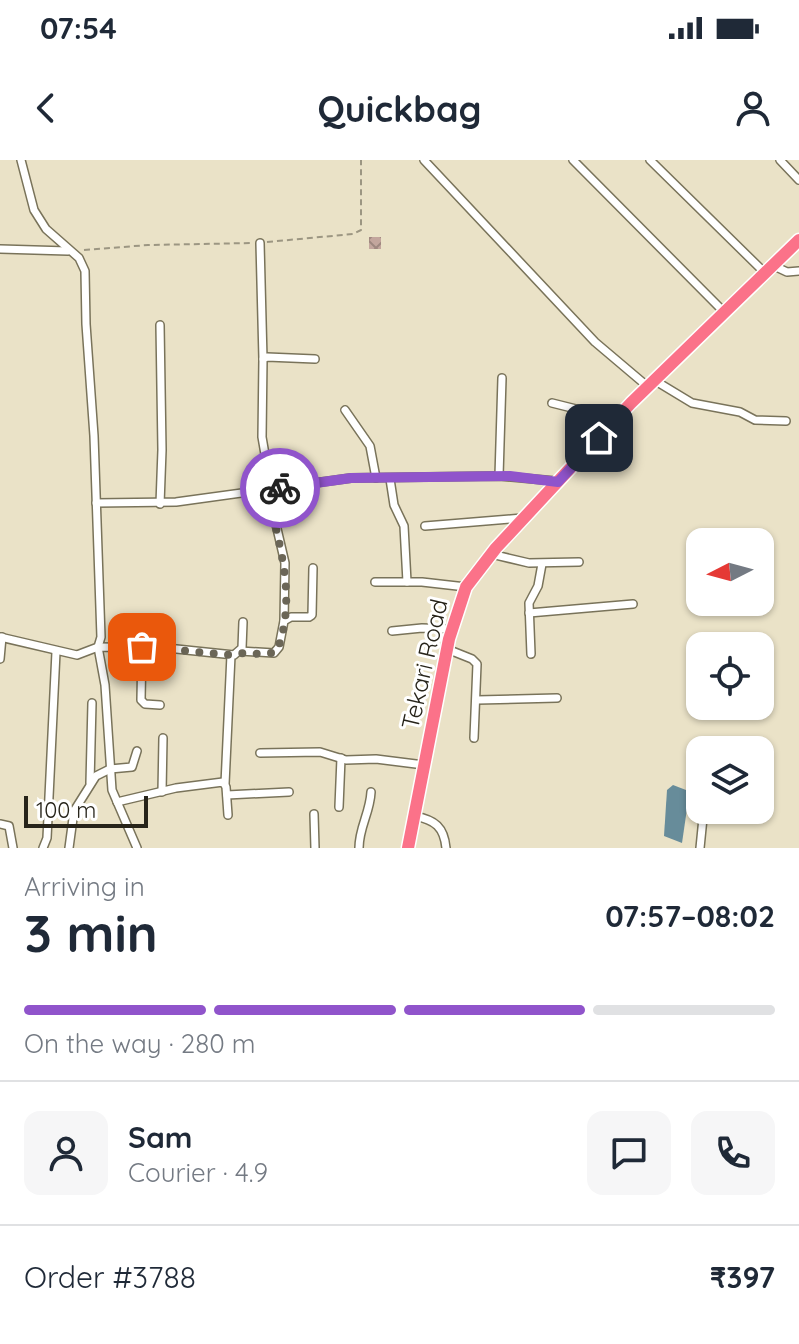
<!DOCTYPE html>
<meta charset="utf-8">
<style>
:root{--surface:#fff;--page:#f6f6f7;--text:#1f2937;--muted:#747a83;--line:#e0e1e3;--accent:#9054cb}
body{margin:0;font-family:Quicksand,sans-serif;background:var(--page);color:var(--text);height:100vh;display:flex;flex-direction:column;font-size:30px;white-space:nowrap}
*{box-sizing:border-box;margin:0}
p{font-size:26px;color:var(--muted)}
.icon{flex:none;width:44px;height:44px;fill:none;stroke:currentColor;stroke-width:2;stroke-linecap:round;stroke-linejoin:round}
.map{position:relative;height:688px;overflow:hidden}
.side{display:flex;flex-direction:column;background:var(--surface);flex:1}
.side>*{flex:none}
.needle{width:52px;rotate:264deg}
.buttons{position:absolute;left:686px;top:368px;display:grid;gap:16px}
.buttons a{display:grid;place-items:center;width:88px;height:88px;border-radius:16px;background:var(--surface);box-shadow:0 2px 6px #0004;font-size:40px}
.scale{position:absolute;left:24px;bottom:20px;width:124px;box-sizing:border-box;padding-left:8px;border:4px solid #27241a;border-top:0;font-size:22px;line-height:28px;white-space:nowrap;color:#27241a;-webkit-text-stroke:6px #fff;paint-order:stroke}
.pin{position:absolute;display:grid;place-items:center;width:68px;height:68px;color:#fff;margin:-34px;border-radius:16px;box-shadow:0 4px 12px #0006}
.courier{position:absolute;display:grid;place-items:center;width:80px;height:80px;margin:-40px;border:6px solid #9054cb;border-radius:50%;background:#fff;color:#222;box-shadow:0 2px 10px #0007}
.summary em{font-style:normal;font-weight:800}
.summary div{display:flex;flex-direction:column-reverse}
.summary{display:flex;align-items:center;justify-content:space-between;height:136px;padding:0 24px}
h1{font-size:52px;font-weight:800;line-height:60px}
.bar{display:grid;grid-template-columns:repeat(4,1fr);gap:12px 8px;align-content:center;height:96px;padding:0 24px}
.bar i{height:10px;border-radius:6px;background:var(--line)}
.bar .selected{background:var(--accent)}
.bar p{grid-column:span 4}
.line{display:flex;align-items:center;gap:20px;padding:0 24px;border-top:2px solid var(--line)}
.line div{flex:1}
.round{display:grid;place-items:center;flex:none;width:84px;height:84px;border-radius:16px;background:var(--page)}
.status{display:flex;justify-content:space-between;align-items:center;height:56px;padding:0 40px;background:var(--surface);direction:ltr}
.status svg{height:22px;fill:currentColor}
header{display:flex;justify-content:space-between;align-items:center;height:104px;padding:0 24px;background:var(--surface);font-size:36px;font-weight:800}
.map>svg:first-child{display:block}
.water{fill:#678c9a}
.building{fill:url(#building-cross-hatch)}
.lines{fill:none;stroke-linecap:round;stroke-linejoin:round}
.street-casing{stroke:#79735a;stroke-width:10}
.highway-casing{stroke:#fff;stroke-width:15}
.path{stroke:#9c9682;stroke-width:2;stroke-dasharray:6 4;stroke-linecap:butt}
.street{stroke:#fff;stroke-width:7}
.highway{stroke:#fb7289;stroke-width:12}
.done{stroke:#6b6657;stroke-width:8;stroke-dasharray:0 14.4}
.route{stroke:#9054cb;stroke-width:10}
.labels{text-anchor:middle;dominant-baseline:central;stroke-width:6;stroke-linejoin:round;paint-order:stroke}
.street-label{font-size:24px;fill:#27241a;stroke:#fff}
</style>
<div class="status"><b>07:54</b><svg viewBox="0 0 49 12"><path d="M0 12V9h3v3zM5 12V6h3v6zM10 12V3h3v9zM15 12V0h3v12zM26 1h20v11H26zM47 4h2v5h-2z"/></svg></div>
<header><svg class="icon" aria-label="back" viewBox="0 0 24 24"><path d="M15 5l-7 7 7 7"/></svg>Quickbag<svg class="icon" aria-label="person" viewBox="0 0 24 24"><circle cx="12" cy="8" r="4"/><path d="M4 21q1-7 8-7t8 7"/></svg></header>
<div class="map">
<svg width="799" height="688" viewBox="0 0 799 688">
<defs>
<pattern id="building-cross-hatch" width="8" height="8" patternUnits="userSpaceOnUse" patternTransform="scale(2)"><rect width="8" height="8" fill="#c3a69d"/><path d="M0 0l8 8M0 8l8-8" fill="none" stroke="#9e877f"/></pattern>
</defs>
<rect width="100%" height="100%" fill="#eae2c7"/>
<path class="water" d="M673,625L686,630L689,635L682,683L664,676L667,630Z"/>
<rect class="building" x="369" y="77" width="12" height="12"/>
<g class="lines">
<defs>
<g id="street">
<path d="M424,0L595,182L647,226"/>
<path d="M573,0L723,151"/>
<path d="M650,0L764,112"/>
<path d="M780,0L799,20"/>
<path d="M260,83L263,199"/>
<path d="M0,89L68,91"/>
<path d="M772,105L787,112L799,111"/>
<path d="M160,165L162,290L160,344"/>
<path d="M654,220L692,243L740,252L755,260L786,261"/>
<path d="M552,243L616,259"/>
<path d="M345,250L370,286L376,318"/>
<path d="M499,316L502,218"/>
<path d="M390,319L394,345L404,366L407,422"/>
<path d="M271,329L262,277L263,199L267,197L315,199"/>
<path d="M268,330L285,403L284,461"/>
<path d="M96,343L176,342L351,318L499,316L556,321"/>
<path d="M425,366L522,358"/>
<path d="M491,394L529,403L579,402"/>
<path d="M375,422H422L466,427"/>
<path d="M529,453L633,444"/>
<path d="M392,471L422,468L452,469"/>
<path d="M0,477L77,495L98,487L101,477L94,276L86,164L85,111L79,98L46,69L34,50L21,0"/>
<path d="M142,487L141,540L145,544L160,545"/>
<path d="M447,489L472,499L477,504L474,578"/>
<path d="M240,491L274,493L279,487L284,461L291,457H309L312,455L313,408"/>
<path d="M531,494L529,443L538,426L542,404"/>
<path d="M0,499L2,477"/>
<path d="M477,540L557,538"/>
<path d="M260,593L320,592L346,600L376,599L424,605"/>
<path d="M90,623L92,543"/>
<path d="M225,624L231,495"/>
<path d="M162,632L163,578"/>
<path d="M227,635L289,632"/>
<path d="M117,642L176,628L223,622L226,627L228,655"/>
<path d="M339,647L341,598"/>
<path d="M314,654L315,688"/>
<path d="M415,656C435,660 444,667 446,688"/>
<path d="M0,664L9,666L13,688"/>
<path d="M43,688L47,678L56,492"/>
<path d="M69,688L74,651L96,616L110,609L132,607L137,591"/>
<path d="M137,688L112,630L105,525L98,487L167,488L234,495L242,488L243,462"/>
<path d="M359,688C359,667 370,653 371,632"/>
<path d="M700,688L703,658"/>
</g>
<path id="highway" d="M408,688L449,479L466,427L496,388L631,243L799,80"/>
</defs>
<use href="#street" class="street-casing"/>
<use href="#highway" class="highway-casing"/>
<g class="path">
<path d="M267,82L353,74L361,70V0"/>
<path d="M84,90L148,85L253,83"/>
</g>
<use href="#street" class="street"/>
<use href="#highway" class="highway"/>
</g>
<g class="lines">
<path class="done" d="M142,487L231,495C248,490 262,498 277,491C298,435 278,385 268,330L280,328"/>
<path class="route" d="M280,328L351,318L510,316L558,322L599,278"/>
</g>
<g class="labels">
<g class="street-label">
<text transform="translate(424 504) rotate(-77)">Tekari Road</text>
</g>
</g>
</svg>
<div class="buttons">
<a><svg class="needle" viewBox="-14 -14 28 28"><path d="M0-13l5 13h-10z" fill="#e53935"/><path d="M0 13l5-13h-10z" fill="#747a83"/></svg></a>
<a><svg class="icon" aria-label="locate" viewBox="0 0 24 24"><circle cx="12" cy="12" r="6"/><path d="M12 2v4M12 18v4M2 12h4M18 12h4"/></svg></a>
<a><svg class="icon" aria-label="layers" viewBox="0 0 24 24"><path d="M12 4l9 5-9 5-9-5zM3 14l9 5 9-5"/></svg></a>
</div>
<div class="scale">100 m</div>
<div class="pin" style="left:142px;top:487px;background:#ea580c"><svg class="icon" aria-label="bag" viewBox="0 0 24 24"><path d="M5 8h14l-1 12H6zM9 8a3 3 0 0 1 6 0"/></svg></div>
<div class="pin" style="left:599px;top:278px;background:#1f2937"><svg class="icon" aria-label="home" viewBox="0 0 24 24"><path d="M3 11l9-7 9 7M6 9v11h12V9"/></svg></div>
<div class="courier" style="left:280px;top:328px"><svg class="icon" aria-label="bike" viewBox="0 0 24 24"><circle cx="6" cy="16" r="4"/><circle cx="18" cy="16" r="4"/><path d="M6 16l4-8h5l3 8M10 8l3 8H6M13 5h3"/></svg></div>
</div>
<section class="side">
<div class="summary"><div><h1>3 min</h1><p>Arriving in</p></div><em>07:57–08:02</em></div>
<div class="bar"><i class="selected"></i><i class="selected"></i><i class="selected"></i><i></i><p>On the way · 280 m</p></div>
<div class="line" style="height:144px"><a class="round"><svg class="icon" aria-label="person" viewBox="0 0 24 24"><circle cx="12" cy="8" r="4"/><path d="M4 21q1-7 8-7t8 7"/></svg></a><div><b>Sam</b><p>Courier · 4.9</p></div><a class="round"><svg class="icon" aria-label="chat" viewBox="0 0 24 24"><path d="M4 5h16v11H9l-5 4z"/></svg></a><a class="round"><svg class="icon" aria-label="phone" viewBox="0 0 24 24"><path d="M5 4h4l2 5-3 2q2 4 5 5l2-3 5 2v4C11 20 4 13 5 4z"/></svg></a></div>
<div class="line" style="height:104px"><div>Order #3788</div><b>₹397</b></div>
</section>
